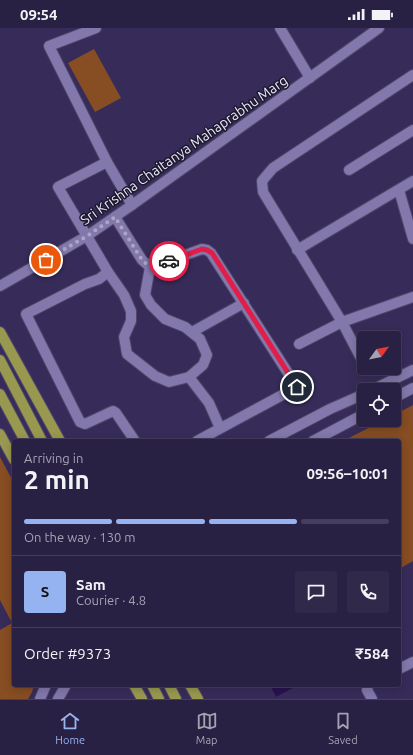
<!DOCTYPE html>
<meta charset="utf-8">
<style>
:root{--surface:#292143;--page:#31294a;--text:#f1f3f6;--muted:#a5a3b2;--line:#453e5c;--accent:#95b2f1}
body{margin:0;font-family:Ubuntu,sans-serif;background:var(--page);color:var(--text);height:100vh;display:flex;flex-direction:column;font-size:15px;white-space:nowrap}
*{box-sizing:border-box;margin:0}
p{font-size:13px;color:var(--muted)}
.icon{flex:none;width:22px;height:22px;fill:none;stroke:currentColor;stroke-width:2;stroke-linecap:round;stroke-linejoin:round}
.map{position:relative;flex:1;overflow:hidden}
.details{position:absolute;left:12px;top:411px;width:389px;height:248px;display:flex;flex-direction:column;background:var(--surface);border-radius:4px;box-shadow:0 2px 10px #0003,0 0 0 1px var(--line)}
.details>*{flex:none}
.needle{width:26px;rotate:57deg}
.fabs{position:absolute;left:357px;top:303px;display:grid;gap:8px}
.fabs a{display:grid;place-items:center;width:44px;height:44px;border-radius:4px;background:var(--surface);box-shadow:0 2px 10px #0003,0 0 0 1px var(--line);font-size:20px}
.pin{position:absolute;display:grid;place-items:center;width:34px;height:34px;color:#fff;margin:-17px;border:2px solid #fff;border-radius:50%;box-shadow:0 1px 4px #0007}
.courier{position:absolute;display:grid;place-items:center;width:40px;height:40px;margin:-20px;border:3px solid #e11d48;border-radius:50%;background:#fff;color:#222;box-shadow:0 1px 5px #0007}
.head em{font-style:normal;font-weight:600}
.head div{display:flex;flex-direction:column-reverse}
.head{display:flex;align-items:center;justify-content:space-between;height:68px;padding:0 12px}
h1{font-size:26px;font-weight:600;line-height:30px}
.bar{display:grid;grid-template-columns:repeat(4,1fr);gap:6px 4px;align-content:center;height:48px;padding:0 12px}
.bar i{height:5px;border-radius:3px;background:var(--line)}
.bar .active{background:var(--accent)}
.bar p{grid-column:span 4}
.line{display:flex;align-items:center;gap:10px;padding:0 12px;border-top:1px solid var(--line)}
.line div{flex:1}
.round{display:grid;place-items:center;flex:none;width:42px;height:42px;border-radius:4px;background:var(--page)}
.status{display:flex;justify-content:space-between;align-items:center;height:28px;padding:0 20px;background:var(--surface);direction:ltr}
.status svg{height:11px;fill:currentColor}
.menu{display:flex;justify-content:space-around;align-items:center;height:56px;border-top:1px solid var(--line);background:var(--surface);font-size:11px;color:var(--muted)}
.menu a{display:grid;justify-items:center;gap:2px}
.menu .active{color:var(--accent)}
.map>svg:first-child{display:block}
.green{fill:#874d23}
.water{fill:#281251}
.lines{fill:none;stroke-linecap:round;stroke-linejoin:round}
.street-casing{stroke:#50466b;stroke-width:12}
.secondary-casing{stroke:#50466b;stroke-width:12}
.primary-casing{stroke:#50466b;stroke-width:12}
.street{stroke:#8278ab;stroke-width:10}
.secondary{stroke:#8278ab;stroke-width:10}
.primary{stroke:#98984f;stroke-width:10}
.done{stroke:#aba6c4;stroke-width:4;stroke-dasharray:0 7.2}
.route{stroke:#e11d48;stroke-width:5}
.labels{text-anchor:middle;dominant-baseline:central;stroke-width:3;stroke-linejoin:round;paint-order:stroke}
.street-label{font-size:14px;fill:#eae7fd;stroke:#1d192d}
</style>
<div class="status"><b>09:54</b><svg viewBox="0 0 49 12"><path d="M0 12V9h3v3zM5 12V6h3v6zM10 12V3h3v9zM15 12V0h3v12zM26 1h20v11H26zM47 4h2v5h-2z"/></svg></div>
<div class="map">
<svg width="413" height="671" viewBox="0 0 413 671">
<rect width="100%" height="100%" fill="#372c59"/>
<g class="green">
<path d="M94,21L121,70L95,84L68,35Z"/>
<path d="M413,377V533L399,541V413H343L384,392H394V387Z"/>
<path d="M0,429L14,455V657H34L32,664L28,671H0V602L12,595L0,572Z"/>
</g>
<path class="water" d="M270,657H298L276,669Z"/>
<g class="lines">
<defs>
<g id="street">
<path d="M96,0L49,18L107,134L132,177"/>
<path d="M280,0L310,50"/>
<path d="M107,134L58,159L108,244L124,267L131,283V293L124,309L127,326L155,348L169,354L189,349L203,337L207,327L200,311L185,299L165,291L151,277L145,267L150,239"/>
<path d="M349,142L413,102"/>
<path d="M399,162L413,211"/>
<path d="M115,189L142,232L150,239L155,238L202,221L207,222L211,225L297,359L197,413"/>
<path d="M297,222L413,153"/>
<path d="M108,244L99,251L85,256L26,286L80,394L85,396L113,383L116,385L135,413"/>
<path d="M192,304L244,275"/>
<path d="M299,316L342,294L413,269"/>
<path d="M364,336L342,294L263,164L262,153L273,140L413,47"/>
<path d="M189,349L209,375L220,400"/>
<path d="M399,641L413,634"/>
<path d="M368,657L367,662L372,671"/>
</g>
<g id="secondary">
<path d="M0,258L87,208L132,177L379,0"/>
<path d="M372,362L413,342"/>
<path d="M394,370L413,360"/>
<path d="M269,413L330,381L364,366"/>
<path d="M313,413L364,386"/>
<path d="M40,671L46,657"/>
<path d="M58,671L66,657"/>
</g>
<g id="primary">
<path d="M0,304L60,413"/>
<path d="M0,332L42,413"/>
<path d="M0,366L25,413"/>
<path d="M0,406L14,432"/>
<path d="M134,657L142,671"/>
<path d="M152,657L159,671"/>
<path d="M169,657L176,671"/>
<path d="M190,657L198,671"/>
</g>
</defs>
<use href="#street" class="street-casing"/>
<use href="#secondary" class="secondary-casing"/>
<use href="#primary" class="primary-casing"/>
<use href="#street" class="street"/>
<use href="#secondary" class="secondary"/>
<use href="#primary" class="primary"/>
</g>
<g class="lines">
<path class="done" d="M46,232L87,208L115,189L142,232C152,242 156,238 169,233"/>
<path class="route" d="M169,233L202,221L207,222L212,225L297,359"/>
</g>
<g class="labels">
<g class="street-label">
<text transform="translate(184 122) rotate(-35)">Sri Krishna Chaitanya Mahaprabhu Marg</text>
</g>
</g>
</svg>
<div class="fabs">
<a><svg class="needle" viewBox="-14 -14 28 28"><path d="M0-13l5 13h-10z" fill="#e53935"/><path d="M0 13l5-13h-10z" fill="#a5a3b2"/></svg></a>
<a><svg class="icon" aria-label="locate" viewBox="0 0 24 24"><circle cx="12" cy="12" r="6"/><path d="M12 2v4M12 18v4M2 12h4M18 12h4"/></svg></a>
</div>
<div class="pin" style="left:46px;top:232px;background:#ea580c"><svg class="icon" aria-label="bag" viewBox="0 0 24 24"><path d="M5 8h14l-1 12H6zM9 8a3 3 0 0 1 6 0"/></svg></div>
<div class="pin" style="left:297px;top:359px;background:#1f2937"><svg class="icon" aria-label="home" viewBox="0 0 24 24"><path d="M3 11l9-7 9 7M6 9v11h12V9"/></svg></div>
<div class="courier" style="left:169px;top:233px"><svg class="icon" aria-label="car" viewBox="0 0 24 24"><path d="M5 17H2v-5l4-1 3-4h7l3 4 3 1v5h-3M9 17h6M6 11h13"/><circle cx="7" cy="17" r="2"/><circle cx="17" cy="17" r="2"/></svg></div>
<section class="details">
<div class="head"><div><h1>2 min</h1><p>Arriving in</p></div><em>09:56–10:01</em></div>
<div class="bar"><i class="active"></i><i class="active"></i><i class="active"></i><i></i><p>On the way · 130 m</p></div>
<div class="line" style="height:72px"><b class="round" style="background:var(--accent);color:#111">S</b><div><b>Sam</b><p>Courier · 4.8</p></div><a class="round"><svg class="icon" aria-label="chat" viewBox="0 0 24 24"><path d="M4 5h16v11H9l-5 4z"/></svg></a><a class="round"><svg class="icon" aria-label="phone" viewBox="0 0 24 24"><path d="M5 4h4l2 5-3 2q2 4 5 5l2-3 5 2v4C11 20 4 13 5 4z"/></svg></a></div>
<div class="line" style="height:52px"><div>Order #9373</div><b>₹584</b></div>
</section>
</div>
<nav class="menu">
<a class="active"><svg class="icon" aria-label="home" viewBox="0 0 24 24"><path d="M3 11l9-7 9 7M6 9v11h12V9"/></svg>Home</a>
<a><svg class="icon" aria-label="map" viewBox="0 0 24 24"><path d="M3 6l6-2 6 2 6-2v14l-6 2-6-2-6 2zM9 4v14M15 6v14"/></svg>Map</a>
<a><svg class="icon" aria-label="saved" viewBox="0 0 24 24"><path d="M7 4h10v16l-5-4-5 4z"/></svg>Saved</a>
</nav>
